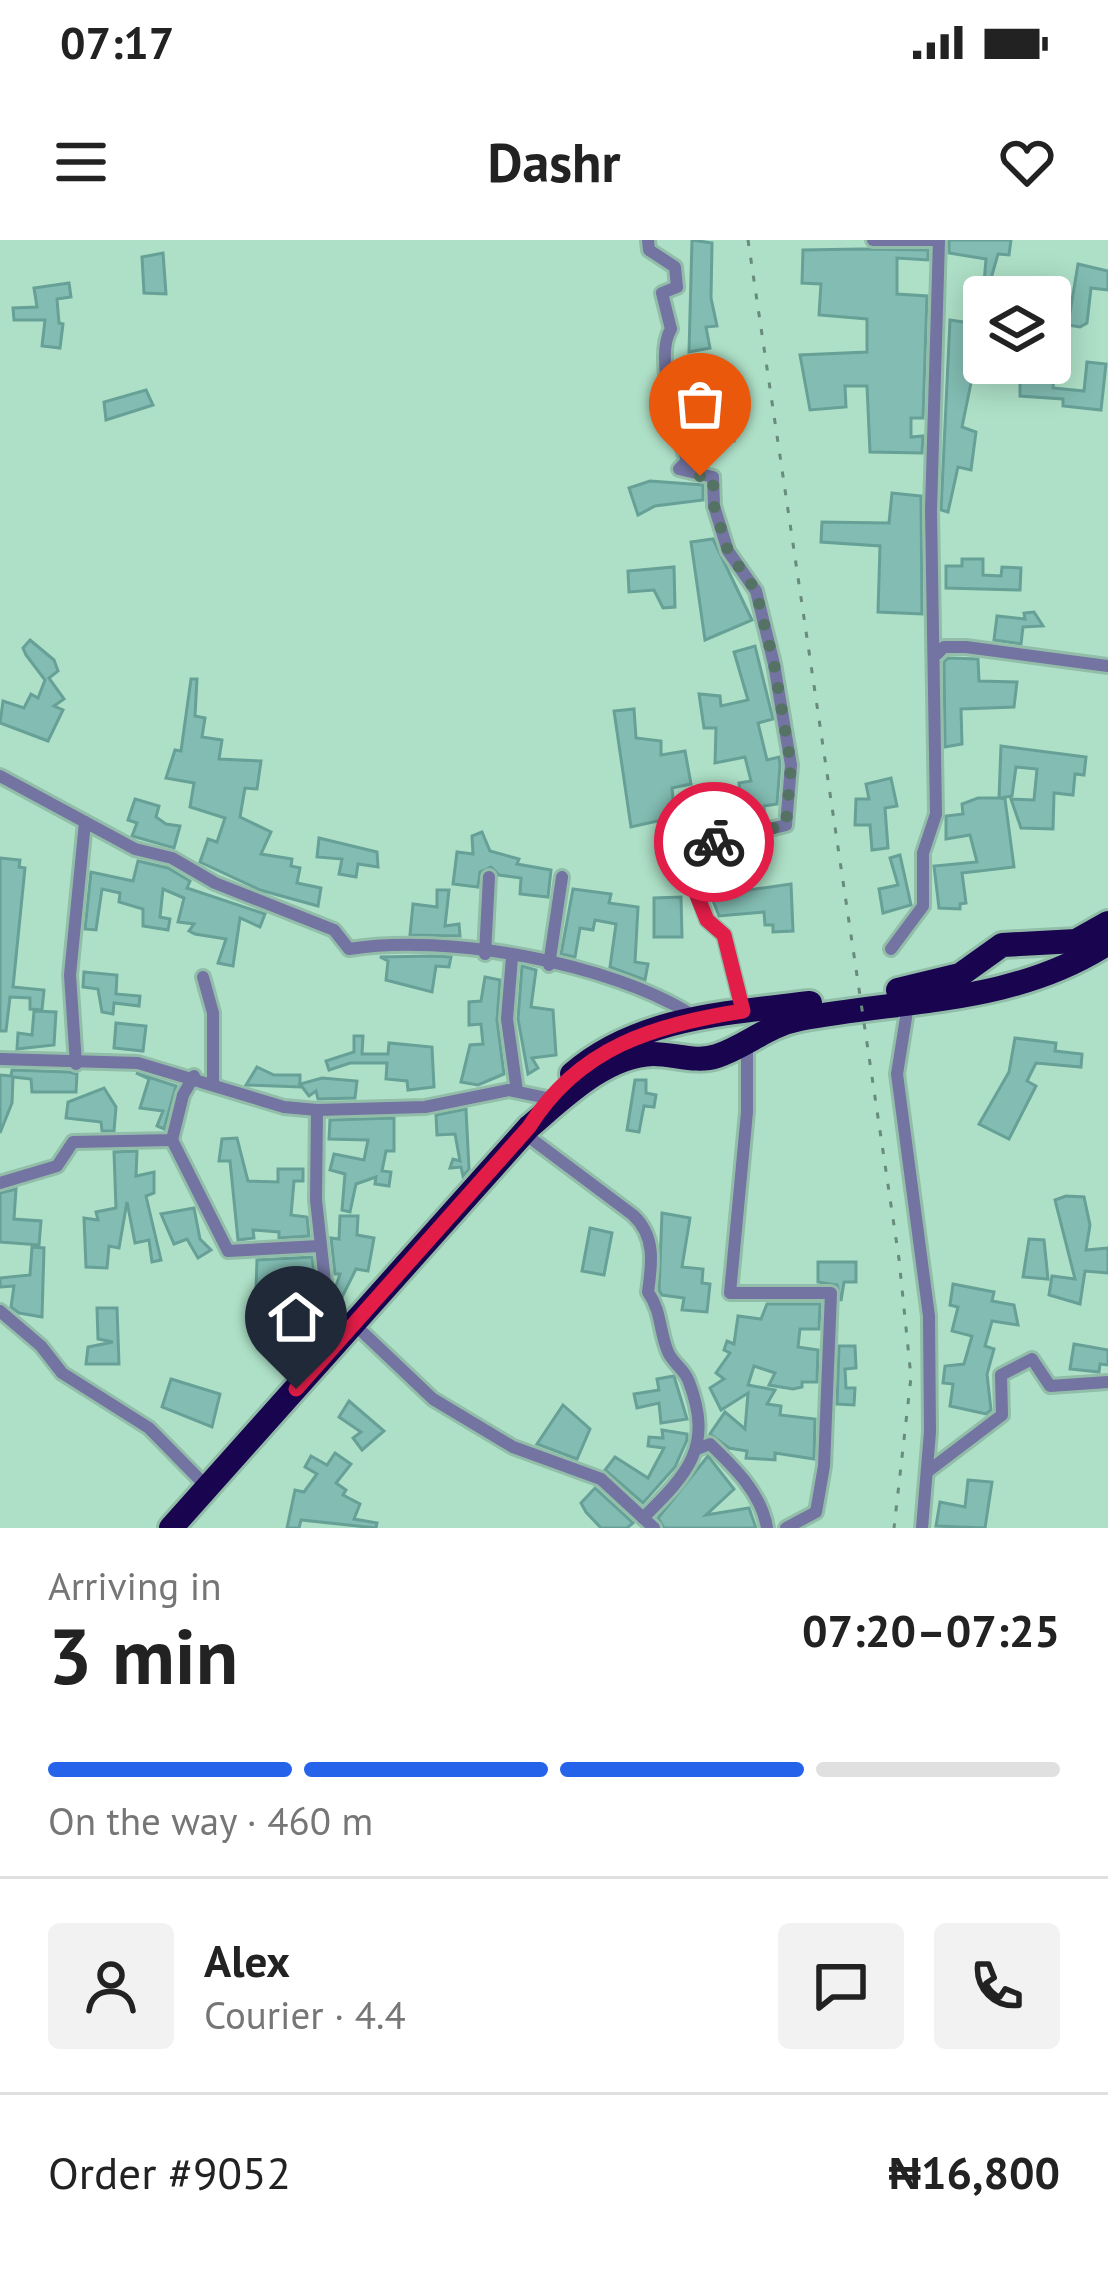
<!DOCTYPE html>
<meta charset="utf-8">
<style>
:root{--surface:#fff;--page:#f2f2f2;--text:#222;--muted:#767676;--line:#e0e0e0;--accent:#2563eb}
body{margin:0;font-family:"PT Sans",sans-serif;background:var(--page);color:var(--text);height:100vh;display:flex;flex-direction:column;font-size:45px;white-space:nowrap}
*{box-sizing:border-box;margin:0}
p{font-size:39px;color:var(--muted)}
.icon{flex:none;width:66px;height:66px;fill:none;stroke:currentColor;stroke-width:2;stroke-linecap:round;stroke-linejoin:round}
.map{position:relative;height:1288px;overflow:hidden}
.panel{display:flex;flex-direction:column;background:var(--surface);flex:1}
.panel>*{flex:none}
.fabs{position:absolute;left:963px;top:36px;display:grid;gap:24px}
.fabs a{display:grid;place-items:center;width:108px;height:108px;border-radius:12px;background:var(--surface);box-shadow:0 6px 30px #0003;font-size:60px}
.pin{position:absolute;display:grid;place-items:center;width:102px;height:102px;color:#fff;margin:-123px -51px;border-radius:50% 50% 50% 0;rotate:-45deg;box-shadow:0 0 12px #0007}
.pin .icon{rotate:45deg}
.courier{position:absolute;display:grid;place-items:center;width:120px;height:120px;margin:-60px;border:9px solid #e11d48;border-radius:50%;background:#fff;color:#222;box-shadow:0 3px 15px #0007}
.head em{font-style:normal;font-weight:600}
.head div{display:flex;flex-direction:column-reverse}
.head{display:flex;align-items:center;justify-content:space-between;height:204px;padding:0 48px}
h1{font-size:78px;font-weight:600;line-height:90px}
.bar{display:grid;grid-template-columns:repeat(4,1fr);gap:18px 12px;align-content:center;height:144px;padding:0 48px}
.bar i{height:15px;border-radius:9px;background:var(--line)}
.bar .current{background:var(--accent)}
.bar p{grid-column:span 4}
.line{display:flex;align-items:center;gap:30px;padding:0 48px;border-top:3px solid var(--line)}
.line div{flex:1}
.round{display:grid;place-items:center;flex:none;width:126px;height:126px;border-radius:12px;background:var(--page)}
.status{display:flex;justify-content:space-between;align-items:center;height:84px;padding:0 60px;background:var(--surface);direction:ltr}
.status svg{height:33px;fill:currentColor}
header{display:flex;justify-content:space-between;align-items:center;height:156px;padding:0 48px;background:var(--surface);font-size:54px;font-weight:600}
.map>svg:first-child{display:block}
.building{fill:#82bcb2;stroke:#66a097;stroke-width:3}
.lines{fill:none;stroke-linecap:round;stroke-linejoin:round}
.street-casing{stroke:#92bea9;stroke-width:18}
.highway-casing{stroke:#92bea9;stroke-width:30}
.street{stroke:#7374a1;stroke-width:12}
.highway{stroke:#190450;stroke-width:24}
.rail{stroke:#688b7a;stroke-width:3;stroke-dasharray:6 12;stroke-linecap:butt}
.done{stroke:#547364;stroke-width:12;stroke-dasharray:0 21.6}
.route{stroke:#e11d48;stroke-width:15}
</style>
<div class="status"><b>07:17</b><svg viewBox="0 0 49 12"><path d="M0 12V9h3v3zM5 12V6h3v6zM10 12V3h3v9zM15 12V0h3v12zM26 1h20v11H26zM47 4h2v5h-2z"/></svg></div>
<header><svg class="icon" aria-label="menu" viewBox="0 0 24 24"><path d="M4 6h16M4 12h16M4 18h16"/></svg>Dashr<svg class="icon" aria-label="heart" viewBox="0 0 24 24"><path d="M12 20l-8-8c-3-5 5-10 8-4 3-6 11-1 8 4z"/></svg></header>
<div class="map">
<svg width="1108" height="1288" viewBox="0 0 1108 1288">
<rect width="100%" height="100%" fill="#aee0c7"/>
<g class="building">
<path d="M692,0L712,3L711,58L717,86L706,87L710,108L689,112Z"/>
<path d="M949,0H1011L1009,15L998,14L984,63L974,61L977,42L984,43L986,19L949,13Z"/>
<path d="M862,9L928,10V20L897,18V54L927,56L923,178H911V197L923,196L922,213L870,212L867,146H845L846,167L810,170L800,115L867,112V79L819,75L821,44L802,43L803,10Z"/>
<path d="M163,13L166,54L144,53L142,17Z"/>
<path d="M1078,24L1108,31V50L1091,48L1087,83L1080,87L1068,85Z"/>
<path d="M69,43L71,57L57,59L59,83L63,84L60,108L42,106L45,80H14L13,68L37,67L34,48Z"/>
<path d="M950,80L984,85V115L982,139L972,138L962,187L976,192L971,230L958,227L948,272L941,270Z"/>
<path d="M1087,122L1106,124L1101,170L1063,166V159L1020,156V123H1055L1053,148L1084,151Z"/>
<path d="M721,126L734,201L706,204V212L695,213L689,193L708,189L698,130Z"/>
<path d="M146,150L153,165L106,180L104,162Z"/>
<path d="M650,241L703,245V260L655,266L638,275L629,248Z"/>
<path d="M892,253L921,256L922,374L878,372L880,306L821,302L822,282L889,283Z"/>
<path d="M713,299L752,380L705,400L691,302Z"/>
<path d="M962,319H983V335L1001,336L1002,327L1021,328L1020,350L946,348V326H962Z"/>
<path d="M674,327L675,367L663,368L654,350L629,352L628,331Z"/>
<path d="M1034,372L1043,386L1023,387L1021,404L994,400L997,376L1025,379L1024,373Z"/>
<path d="M30,400L54,420L58,431L49,438L64,459L54,466L63,470L48,501L0,483L3,461L24,468L31,454L38,458L45,440L26,415L23,408Z"/>
<path d="M755,406L773,479L758,483L767,520L779,517L780,525L777,564L764,566L765,579L737,586L736,581L743,580L739,543L751,541L745,517L715,523L716,488H704L699,454L720,456L721,466L748,460L734,412Z"/>
<path d="M948,418L978,419L979,441L1017,442L1014,467L961,469L962,504L945,507L944,422Z"/>
<path d="M191,439H197L195,476L205,478L202,497L222,500L219,519L261,521L257,549L245,548L240,577L271,592L261,614L292,619L291,626L300,628L297,643L321,648L318,666L260,650L200,622L208,599L217,602L225,578L190,567L194,543L166,538L175,510L181,511Z"/>
<path d="M634,469L636,498L661,501V515L685,511L691,544L672,548L675,577L631,587L614,471Z"/>
<path d="M1001,506L1086,517L1084,535L1075,534L1073,555L1054,553L1053,589L1021,588L1011,559L1034,560L1037,529L1016,527L1012,556L1000,558L1005,559L1014,627L962,633L966,663L960,664V669L939,668L934,626L977,622L970,595L946,599V576L963,574L962,564L978,558H999Z"/>
<path d="M891,538L897,566L885,568L888,608L872,610L870,585H855L856,559H869L866,544Z"/>
<path d="M706,547L713,591L674,599L672,578L700,575L696,549Z"/>
<path d="M135,559L159,566L156,577L166,584L180,586L174,608L132,596L137,583L128,580Z"/>
<path d="M482,592L490,611L519,619L517,624L551,630L548,657L520,654L521,638L499,635L491,627L480,632L478,647L453,644L457,612L473,614L472,596Z"/>
<path d="M319,598L377,612L378,627L358,624L356,637L339,634L342,619L317,617Z"/>
<path d="M900,615L911,665L883,673L879,649L898,645L890,618Z"/>
<path d="M0,618L20,620L19,627L25,628L13,747L44,750L42,770L30,769V758L10,757L6,791H0Z"/>
<path d="M138,621L168,628L190,641L187,648L265,674L260,687L240,678L233,726L218,723L226,699L195,694L189,691L194,684L178,682L184,658L163,649L160,677L170,679L168,690L143,686V669L119,662L120,653L102,649L96,690L85,689L91,632L133,641Z"/>
<path d="M704,622L722,623L721,654L791,644L793,691L773,692V685H765L764,672L719,676L704,638Z"/>
<path d="M573,649L611,654L609,663L638,667L635,722L648,724L645,740L610,727L616,684L595,680L593,690L580,688L575,717L561,714Z"/>
<path d="M437,650H449L445,686L459,684L460,696L410,695L413,664L437,667Z"/>
<path d="M681,657L682,697H654V658Z"/>
<path d="M380,717L432,716L451,717L449,727L436,726L432,752L386,740L388,721Z"/>
<path d="M522,726L536,730L531,767L553,770L556,815L532,818L538,828L528,834L518,779Z"/>
<path d="M84,732L117,735L116,754L140,756L139,766L114,763L113,774L102,772L98,749L83,747Z"/>
<path d="M485,737L500,740L497,780L504,834L478,845L461,842L470,805L483,804L481,784L469,785V762L481,761Z"/>
<path d="M34,771L56,772L54,805L17,809L18,793L32,795Z"/>
<path d="M116,783L146,786L143,811L114,808Z"/>
<path d="M354,796H363L362,814H388L389,803L432,807L434,847L408,850L407,841L386,839L387,823H350L329,830L326,821L354,812Z"/>
<path d="M1015,798L1056,803L1055,811L1082,814L1081,827L1036,823L1027,841L1036,846L1009,899L979,884L1009,832Z"/>
<path d="M257,827L274,835H300V847L246,845Z"/>
<path d="M12,830L69,832L77,834L76,852H32L31,839L13,837L12,863L0,893V835L11,836Z"/>
<path d="M136,833L176,846L164,889L157,886L163,871L140,868L149,839Z"/>
<path d="M322,838L357,841L355,858L318,859L316,851L309,856L300,844Z"/>
<path d="M635,840H646V853L656,855L654,867L644,866L639,892L627,890Z"/>
<path d="M104,848L116,867L114,891H102L101,882L66,878L68,862Z"/>
<path d="M466,869L469,929L463,936L461,927L450,928L453,919L460,921L455,894L437,895L436,875Z"/>
<path d="M394,878V911H386L382,931L391,932L389,946L375,944L376,937L356,944L350,972L342,970L345,934L330,930L334,914L364,920L368,900L329,899L330,880Z"/>
<path d="M237,898L248,941L278,942V929H303V941H294L291,975L307,977L309,996L279,998V992L253,990L254,998L238,1000L230,921H219L222,899Z"/>
<path d="M137,911L136,936L154,932V953L146,956L161,1020L152,1022L149,1000L135,1003L127,962L119,1008L109,1006L107,1028L86,1027L84,978L98,980L96,972L116,968L114,912Z"/>
<path d="M16,949L14,979L41,981L39,1005L0,1002V953Z"/>
<path d="M1066,956L1084,957L1090,985L1086,1010L1108,1008V1033L1085,1031L1080,1064L1049,1055L1052,1036L1075,1039L1055,960Z"/>
<path d="M194,968L200,999L211,1010L198,1018L187,999L174,1004L161,974Z"/>
<path d="M662,973L690,978L682,1027L703,1029L702,1043L710,1044L707,1072L682,1070L684,1058L662,1055L659,1050Z"/>
<path d="M340,976H358L357,995L374,998L368,1031L356,1029L334,1073L323,1066L292,1069L288,1101L272,1099V1051L256,1049L257,1020L312,1017L317,1056L331,1060L340,1034H335L331,998L339,999Z"/>
<path d="M590,988L612,993L604,1035L582,1031Z"/>
<path d="M1029,999L1044,1000L1048,1039L1023,1037Z"/>
<path d="M32,1007L44,1008L42,1077L19,1073L11,1067L14,1046L0,1047V1038L30,1035Z"/>
<path d="M818,1022H856V1042H844L841,1061L837,1045L818,1042Z"/>
<path d="M953,1044L994,1052L992,1061L1014,1065L1018,1085L992,1081L985,1106L994,1109L987,1134L991,1170L986,1174L950,1166L953,1144L943,1143L945,1126L964,1124L972,1096L952,1091L958,1067L950,1065Z"/>
<path d="M767,1064H820L819,1089H800L798,1107L818,1110L817,1142H802V1147L793,1149L769,1145L775,1133L754,1126L748,1145L775,1150L767,1164L781,1166L780,1175L815,1179L814,1219L775,1213V1220L746,1218L747,1211L729,1208L710,1194L725,1172L745,1189L748,1153L721,1170L710,1148L724,1139L716,1133L730,1113L724,1110L727,1101L734,1104L738,1076L761,1079Z"/>
<path d="M97,1068H117L119,1124H86L88,1107L113,1102L98,1099Z"/>
<path d="M1074,1104L1108,1110V1125L1100,1124L1099,1132L1070,1129Z"/>
<path d="M839,1106H855L856,1128L845,1129L846,1148H855L854,1165L837,1164Z"/>
<path d="M674,1136L687,1179L661,1183L659,1163L637,1168L634,1154L659,1150L657,1139Z"/>
<path d="M171,1139L220,1154L212,1187L162,1167Z"/>
<path d="M349,1161L384,1191L362,1210L353,1198L361,1192L339,1177Z"/>
<path d="M563,1165L590,1189L577,1219L537,1204Z"/>
<path d="M662,1190L687,1194V1200L675,1227L643,1263L605,1230L615,1217L648,1238L664,1208L648,1206L649,1197L663,1198Z"/>
<path d="M335,1213L351,1224L336,1243L346,1250L343,1255L360,1264L354,1279L377,1283L376,1288L301,1280L299,1288H287L295,1250L304,1252L317,1234L305,1227L311,1216L327,1225Z"/>
<path d="M708,1216L734,1249L706,1275L749,1268L756,1288H664L658,1278Z"/>
<path d="M968,1240L992,1242L985,1288L936,1286L940,1262L965,1267Z"/>
<path d="M595,1248L633,1283L627,1288H601L586,1272L581,1263Z"/>
</g>
<g class="lines">
<defs>
<g id="street">
<path d="M648,0L649,10L675,27L677,47L662,53L671,89C654,116 677,190 687,221L679,229L713,237L714,266L728,311L756,351L774,424L791,525L786,585L701,606L688,625L707,680L724,695L743,771"/>
<path d="M873,0H935"/>
<path d="M937,414L944,407H966L1108,426"/>
<path d="M0,536L135,609L172,618L215,643L334,690L349,709C446,693 610,723 692,775"/>
<path d="M891,709L923,666V613L936,574L931,270L939,0"/>
<path d="M485,714L489,637"/>
<path d="M512,717L507,779L517,851"/>
<path d="M549,725L562,637"/>
<path d="M203,737L213,773V842"/>
<path d="M908,765L897,834L929,1076L930,1192L922,1288"/>
<path d="M747,804V872L730,1053H831L824,1226L816,1272L786,1288"/>
<path d="M0,819L138,823L284,867L317,870L425,867L509,850L547,858"/>
<path d="M76,824L70,735L85,582"/>
<path d="M317,870L316,960L326,1051"/>
<path d="M525,894L633,975C656,996 652,1024 648,1052C662,1072 659,1091 668,1112C673,1124 685,1129 689,1142C714,1208 687,1234 643,1278"/>
<path d="M172,900L228,1011L319,1006"/>
<path d="M0,943L57,926L73,902L172,900L183,855L194,836"/>
<path d="M0,1071L41,1106L62,1133L149,1188L207,1247"/>
<path d="M354,1084L433,1159L513,1207L601,1239L654,1288"/>
<path d="M697,1209L710,1204C734,1227 762,1254 767,1288"/>
<path d="M927,1232L1002,1175L1001,1135L1032,1119L1050,1146L1108,1142"/>
</g>
<g id="highway">
<path d="M898,750L960,735L1002,705L1076,701L1108,683"/>
<path d="M572,834C638,777 728,773 810,763"/>
<path d="M171,1288L529,887C563,858 606,815 653,814C675,814 696,823 717,816C747,806 768,785 800,779C906,759 1014,764 1108,703"/>
</g>
</defs>
<use href="#street" class="street-casing"/>
<use href="#highway" class="highway-casing"/>
<use href="#street" class="street"/>
<use href="#highway" class="highway"/>
<path class="rail" d="M748,0L899,1019L911,1137L894,1288"/>
</g>
<g class="lines">
<path class="done" d="M700,236L713,237L714,266L728,311L756,351L774,424L791,525L786,585L714,602"/>
<path class="route" d="M296,1149L529,887C579,807 654,785 743,771L724,695L707,680L691,641L692,615L714,602"/>
</g>
</svg>
<div class="fabs">
<a><svg class="icon" aria-label="layers" viewBox="0 0 24 24"><path d="M12 4l9 5-9 5-9-5zM3 14l9 5 9-5"/></svg></a>
</div>
<div class="pin" style="left:700px;top:236px;background:#ea580c"><svg class="icon" aria-label="bag" viewBox="0 0 24 24"><path d="M5 8h14l-1 12H6zM9 8a3 3 0 0 1 6 0"/></svg></div>
<div class="pin" style="left:296px;top:1149px;background:#1f2937"><svg class="icon" aria-label="home" viewBox="0 0 24 24"><path d="M3 11l9-7 9 7M6 9v11h12V9"/></svg></div>
<div class="courier" style="left:714px;top:602px"><svg class="icon" aria-label="bike" viewBox="0 0 24 24"><circle cx="6" cy="16" r="4"/><circle cx="18" cy="16" r="4"/><path d="M6 16l4-8h5l3 8M10 8l3 8H6M13 5h3"/></svg></div>
</div>
<section class="panel">
<div class="head"><div><h1>3 min</h1><p>Arriving in</p></div><em>07:20–07:25</em></div>
<div class="bar"><i class="current"></i><i class="current"></i><i class="current"></i><i></i><p>On the way · 460 m</p></div>
<div class="line" style="height:216px"><a class="round"><svg class="icon" aria-label="person" viewBox="0 0 24 24"><circle cx="12" cy="8" r="4"/><path d="M4 21q1-7 8-7t8 7"/></svg></a><div><b>Alex</b><p>Courier · 4.4</p></div><a class="round"><svg class="icon" aria-label="chat" viewBox="0 0 24 24"><path d="M4 5h16v11H9l-5 4z"/></svg></a><a class="round"><svg class="icon" aria-label="phone" viewBox="0 0 24 24"><path d="M5 4h4l2 5-3 2q2 4 5 5l2-3 5 2v4C11 20 4 13 5 4z"/></svg></a></div>
<div class="line" style="height:156px"><div>Order #9052</div><b>₦16,800</b></div>
</section>
